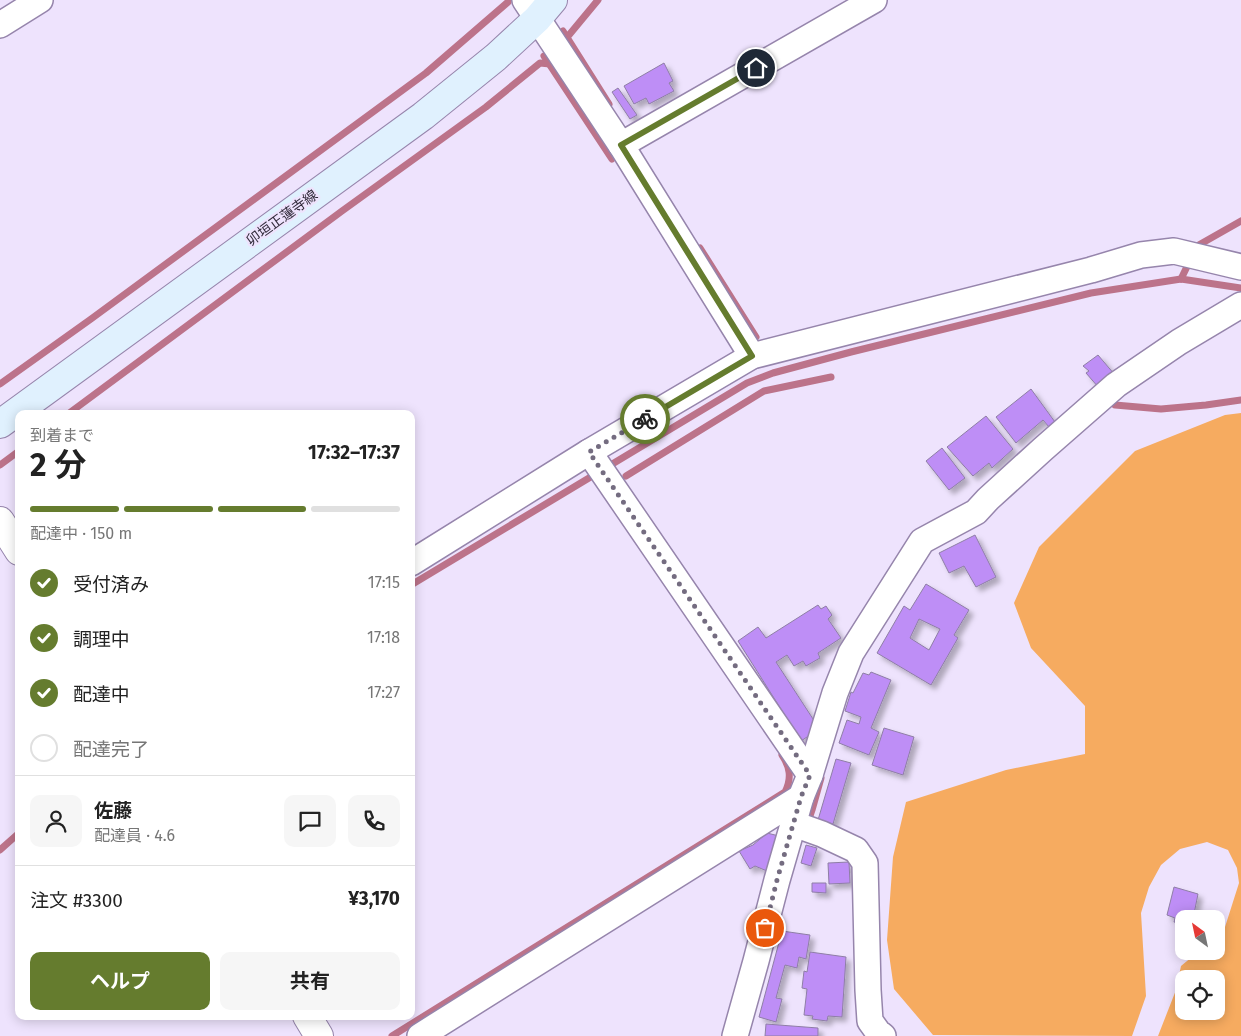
<!DOCTYPE html>
<html lang="ja">
<meta charset="utf-8">
<style>
:root{--surface:#fff;--page:#f6f6f6;--text:#222;--muted:#767676;--line:#e0e0e0;--accent:#657c2e}
body{margin:0;font-family:"Fira Sans","Noto Sans JP",sans-serif;background:var(--page);color:var(--text);height:100vh;display:flex;flex-direction:column;font-size:19px;white-space:nowrap}
*{box-sizing:border-box;margin:0}
p{font-size:16px;color:var(--muted)}
.icon{flex:none;width:28px;height:28px;fill:none;stroke:currentColor;stroke-width:2;stroke-linecap:round;stroke-linejoin:round}
.map{position:relative;flex:1;overflow:hidden}
.details{position:absolute;left:15px;top:410px;width:400px;height:610px;display:flex;flex-direction:column;background:var(--surface);border-radius:10px;box-shadow:0 2px 12px #0003}
.details>*{flex:none}
.needle{width:32px;rotate:327deg}
.buttons{position:absolute;left:1175px;top:910px;display:grid;gap:10px}
.buttons a{display:grid;place-items:center;width:50px;height:50px;border-radius:10px;background:var(--surface);box-shadow:0 2px 12px #0003;font-size:25px}
.pin{position:absolute;display:grid;place-items:center;width:42px;height:42px;color:#fff;margin:-21px;border:2px solid #fff;border-radius:50%;box-shadow:0 1px 5px #0007}
.courier{position:absolute;display:grid;place-items:center;width:50px;height:50px;margin:-25px;border:4px solid #657c2e;border-radius:50%;background:#fff;color:#222;box-shadow:0 1px 6px #0007}
.headline em{font-style:normal;font-weight:700}
.headline div{display:flex;flex-direction:column-reverse}
.headline{display:flex;align-items:center;justify-content:space-between;height:85px;padding:0 15px}
h1{font-size:32px;font-weight:700;line-height:38px}
.bar{display:grid;grid-template-columns:repeat(4,1fr);gap:8px 5px;align-content:center;height:60px;padding:0 15px}
.bar i{height:6px;border-radius:4px;background:var(--line)}
.bar .selected{background:var(--accent)}
.bar p{grid-column:span 4}
.line{display:flex;align-items:center;gap:12px;padding:0 15px;border-top:1px solid var(--line)}
.line div{flex:1}
.round{display:grid;place-items:center;flex:none;width:52px;height:52px;border-radius:10px;background:var(--page)}
ol{padding:0 15px;list-style:none}
li{display:flex;align-items:center;gap:15px;height:55px}
li p{margin-inline-start:auto}
li .icon{padding:5px;border-radius:50%;background:var(--accent);color:#fff;stroke-width:4}
li:last-child{color:var(--muted)}
li i{width:28px;height:28px;border:2px solid var(--line);border-radius:50%}
.action{display:flex;gap:10px;margin-top:auto;padding:10px 15px}
.action a{flex:1;height:58px;border-radius:10px;background:var(--accent);color:#fff;font-size:20px;font-weight:700;line-height:58px;text-align:center}
.action a+a{background:var(--page);color:var(--text)}
.map>svg:first-child{display:block}
.green{fill:#f6ab60;fill-rule:evenodd}
.lines{fill:none;stroke-linecap:round;stroke-linejoin:round}
.stream{stroke:#bc738a;stroke-width:7}
.building{fill:#be8ef6;stroke:#8e7ea5;fill-rule:evenodd;filter:url(#shadow)}
.minor-casing{stroke:#9685ac;stroke-width:28}
.tertiary-casing{stroke:#9685ac;stroke-width:30}
.secondary-casing{stroke:#9685ac;stroke-width:30}
.minor{stroke:#fff;stroke-width:25}
.tertiary{stroke:#fff;stroke-width:28}
.secondary{stroke:#e0f1fe;stroke-width:28}
.done{stroke:#746c80;stroke-width:5;stroke-dasharray:0 9}
.route{stroke:#657c2e;stroke-width:6}
.labels{text-anchor:middle;dominant-baseline:central;stroke-width:4.5;stroke-linejoin:round;paint-order:stroke}
.street-label{font-size:14px;fill:#332c3c;stroke:#eee3fd}
</style>
<div class="map">
<svg width="1241" height="1036" viewBox="0 0 1241 1036">
<defs>
<filter id="shadow"><feDropShadow dx="4.5" dy="4.5" stdDeviation="2.5" flood-color="#0004"/></filter>
</defs>
<rect width="100%" height="100%" fill="#eee3fd"/>
<path class="green" d="M1241,413V1036H1158L1176,990L1181,966L1199,951H1216V936L1225,927L1239,883L1237,868L1228,850L1207,842L1180,849L1161,865L1149,887L1141,913L1146,996L1132,1036L933,1035L894,989L887,940L893,857L906,802L1006,770L1085,754V706L1031,648L1014,603L1039,547L1135,451L1225,415ZM1184,979H1216V1011H1184Z"/>
<g class="lines">
<g class="stream">
<path d="M563,31L609,104"/>
<path d="M569,35L598,0"/>
<path d="M544,56L612,159"/>
<path d="M700,248L756,337"/>
<path d="M1181,279L1197,246L1241,221"/>
<path d="M0,384L91,319L426,73L508,2"/>
<path d="M1115,405L1161,409L1206,405L1241,400"/>
<path d="M68,414L342,211L486,107L540,63L550,64"/>
<path d="M0,465L19,451"/>
<path d="M626,476L764,391L831,377"/>
<path d="M411,585L747,383L773,373L851,352L1091,293L1181,279L1241,288"/>
<path d="M807,825L812,810L821,778"/>
<path d="M0,850L19,833"/>
<path d="M392,1036L785,792C792,778 790,767 782,755"/>
</g>
</g>
<g class="building">
<path d="M664,63L673,81L669,83L674,91L649,104L646,98L634,104L624,86Z"/>
<path d="M618,88L637,115L630,119L612,92Z"/>
<path d="M1098,355L1115,375L1099,388L1086,373L1089,371L1083,366Z"/>
<path d="M1031,389L1055,422L1049,427L1043,420L1016,443L996,417Z"/>
<path d="M986,416L1013,449L992,468L989,463L973,476L947,447Z"/>
<path d="M942,448L965,478L949,490L926,461Z"/>
<path d="M975,535L996,577L976,587L964,566L949,573L939,553Z"/>
<path d="M926,584L969,610L954,635L958,638L931,685L877,653L904,606L910,610ZM919,619L940,629L929,650L910,638Z"/>
<path d="M818,605L821,609L826,606L832,615L828,619L841,638L818,653L820,658L806,666L803,661L794,666L787,655L776,662L815,722L813,733L801,741L738,641L758,627L766,638Z"/>
<path d="M871,672L891,680L871,728L879,732L869,755L839,743L847,720L859,724L861,717L845,711L851,692L853,693L863,673L869,675Z"/>
<path d="M884,728L914,737L903,775L872,765Z"/>
<path d="M836,759L851,763L833,824L818,820Z"/>
<path d="M767,833L779,836L767,871L755,866L750,869L739,851L753,845Z"/>
<path d="M806,845L817,848L811,866L801,863Z"/>
<path d="M849,862L850,883L829,884L828,863Z"/>
<path d="M812,883H826V893L812,892Z"/>
<path d="M1174,887L1198,894L1193,919H1184V924L1174,922L1175,918L1167,915Z"/>
<path d="M782,931L810,935L806,959L799,957L797,968L785,965L776,998L782,999L776,1022L759,1017Z"/>
<path d="M810,952L846,957L842,1017L828,1016L827,1021L812,1019L813,1016L804,1015L807,989L802,988L804,971L807,972Z"/>
<path d="M766,1024L818,1028V1036H765Z"/>
</g>
<g class="lines">
<defs>
<g id="minor">
<path d="M525,0L621,145L752,356"/>
<path d="M0,25L40,0"/>
<path d="M621,145L874,0"/>
<path d="M589,452L810,775"/>
<path d="M411,563L589,452L752,356L1091,270L1141,255L1174,251L1241,267"/>
<path d="M794,824L822,834L856,850L865,863L868,990L870,1021L878,1032L883,1036"/>
<path d="M420,1036L801,797"/>
<path d="M735,1036L756,961L777,880L801,797L810,775L835,693L851,653L922,541L976,512L988,499L1043,449L1116,385L1179,342L1241,305"/>
</g>
<g id="tertiary">
<path d="M0,521L19,551"/>
<path d="M307,1016L319,1036"/>
</g>
<path id="secondary" d="M0,424L423,116L496,57L537,19L553,0"/>
</defs>
<use href="#minor" class="minor-casing"/>
<use href="#tertiary" class="tertiary-casing"/>
<use href="#secondary" class="secondary-casing"/>
<use href="#minor" class="minor"/>
<use href="#tertiary" class="tertiary"/>
<use href="#secondary" class="secondary"/>
</g>
<g class="lines">
<path class="done" d="M645,419L589,452L810,775L801,797L777,880L765,928"/>
<path class="route" d="M645,419L752,356L621,145L756,68"/>
</g>
<g class="labels">
<g class="street-label">
<text transform="translate(282 218) rotate(-36)">卯垣正蓮寺線</text>
</g>
</g>
</svg>
<div class="buttons">
<a><svg class="needle" viewBox="-14 -14 28 28"><path d="M0-13l5 13h-10z" fill="#e53935"/><path d="M0 13l5-13h-10z" fill="#767676"/></svg></a>
<a><svg class="icon" aria-label="locate" viewBox="0 0 24 24"><circle cx="12" cy="12" r="6"/><path d="M12 2v4M12 18v4M2 12h4M18 12h4"/></svg></a>
</div>
<div class="pin" style="left:765px;top:928px;background:#ea580c"><svg class="icon" aria-label="bag" viewBox="0 0 24 24"><path d="M5 8h14l-1 12H6zM9 8a3 3 0 0 1 6 0"/></svg></div>
<div class="pin" style="left:756px;top:68px;background:#1f2937"><svg class="icon" aria-label="home" viewBox="0 0 24 24"><path d="M3 11l9-7 9 7M6 9v11h12V9"/></svg></div>
<div class="courier" style="left:645px;top:419px"><svg class="icon" aria-label="bike" viewBox="0 0 24 24"><circle cx="6" cy="16" r="4"/><circle cx="18" cy="16" r="4"/><path d="M6 16l4-8h5l3 8M10 8l3 8H6M13 5h3"/></svg></div>
<section class="details">
<div class="headline"><div><h1>2 分</h1><p>到着まで</p></div><em>17:32–17:37</em></div>
<div class="bar"><i class="selected"></i><i class="selected"></i><i class="selected"></i><i></i><p>配達中 · 150 m</p></div>
<ol>
<li><svg class="icon" aria-label="check" viewBox="0 0 24 24"><path d="M5 12l5 5 9-10"/></svg>受付済み<p>17:15</p></li>
<li><svg class="icon" aria-label="check" viewBox="0 0 24 24"><path d="M5 12l5 5 9-10"/></svg>調理中<p>17:18</p></li>
<li><svg class="icon" aria-label="check" viewBox="0 0 24 24"><path d="M5 12l5 5 9-10"/></svg>配達中<p>17:27</p></li>
<li><i></i>配達完了</li>
</ol>
<div class="line" style="height:90px"><a class="round"><svg class="icon" aria-label="person" viewBox="0 0 24 24"><circle cx="12" cy="8" r="4"/><path d="M4 21q1-7 8-7t8 7"/></svg></a><div><b>佐藤</b><p>配達員 · 4.6</p></div><a class="round"><svg class="icon" aria-label="chat" viewBox="0 0 24 24"><path d="M4 5h16v11H9l-5 4z"/></svg></a><a class="round"><svg class="icon" aria-label="phone" viewBox="0 0 24 24"><path d="M5 4h4l2 5-3 2q2 4 5 5l2-3 5 2v4C11 20 4 13 5 4z"/></svg></a></div>
<div class="line" style="height:65px"><div>注文 #3300</div><b>¥3,170</b></div>
<div class="action"><a>ヘルプ</a><a>共有</a></div>
</section>
</div>
